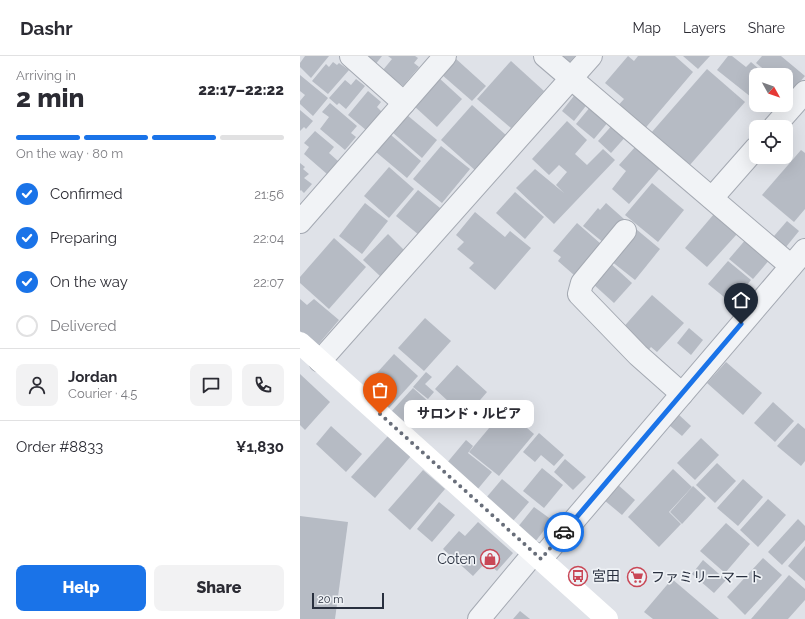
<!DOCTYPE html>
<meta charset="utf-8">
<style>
:root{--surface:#fff;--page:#f2f2f3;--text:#2b2b33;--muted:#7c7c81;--line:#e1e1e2;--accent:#1a73e8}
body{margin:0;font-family:Raleway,"Noto Sans JP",sans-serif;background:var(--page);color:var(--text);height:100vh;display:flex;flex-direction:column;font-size:15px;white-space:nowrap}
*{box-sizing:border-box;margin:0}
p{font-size:13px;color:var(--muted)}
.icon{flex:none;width:22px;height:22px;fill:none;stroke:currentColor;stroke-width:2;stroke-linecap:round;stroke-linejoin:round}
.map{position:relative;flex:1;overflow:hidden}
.side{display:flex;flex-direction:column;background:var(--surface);width:300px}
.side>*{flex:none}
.needle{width:26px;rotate:130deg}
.buttons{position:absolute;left:449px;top:12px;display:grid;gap:8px}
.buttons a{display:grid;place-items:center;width:44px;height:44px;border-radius:8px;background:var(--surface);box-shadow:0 4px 16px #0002;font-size:20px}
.scale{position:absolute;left:12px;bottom:10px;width:72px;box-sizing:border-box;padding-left:4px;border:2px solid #282f3e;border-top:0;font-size:11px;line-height:14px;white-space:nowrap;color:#282f3e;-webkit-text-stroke:3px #eef1f5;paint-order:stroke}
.pin{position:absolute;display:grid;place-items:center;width:34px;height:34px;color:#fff;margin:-41px -17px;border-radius:50% 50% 50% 0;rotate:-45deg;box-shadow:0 0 4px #0007}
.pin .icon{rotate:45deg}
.courier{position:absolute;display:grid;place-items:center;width:40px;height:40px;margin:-20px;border:3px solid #1a73e8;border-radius:50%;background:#fff;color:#222;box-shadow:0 1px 5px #0007}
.bubble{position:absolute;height:28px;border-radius:8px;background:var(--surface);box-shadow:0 4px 16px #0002;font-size:13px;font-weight:800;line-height:28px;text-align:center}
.summary em{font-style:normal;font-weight:800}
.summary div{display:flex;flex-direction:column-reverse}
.summary{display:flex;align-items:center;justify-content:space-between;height:68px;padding:0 16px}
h1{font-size:26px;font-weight:800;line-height:30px}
.bar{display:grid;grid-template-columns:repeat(4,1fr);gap:6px 4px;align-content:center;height:48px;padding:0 16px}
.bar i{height:5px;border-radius:3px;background:var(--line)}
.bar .on{background:var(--accent)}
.bar p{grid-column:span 4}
.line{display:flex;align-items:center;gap:10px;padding:0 16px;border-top:1px solid var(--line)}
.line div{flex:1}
.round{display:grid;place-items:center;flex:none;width:42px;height:42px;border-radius:8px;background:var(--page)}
ol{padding:0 16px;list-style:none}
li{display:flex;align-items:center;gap:12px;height:44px}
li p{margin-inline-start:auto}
li .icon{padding:4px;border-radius:50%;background:var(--accent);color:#fff;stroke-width:4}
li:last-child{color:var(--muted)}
li i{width:22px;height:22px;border:2px solid var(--line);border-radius:50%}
.primary-button{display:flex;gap:8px;margin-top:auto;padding:8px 16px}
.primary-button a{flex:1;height:46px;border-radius:8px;background:var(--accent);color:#fff;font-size:16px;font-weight:800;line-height:46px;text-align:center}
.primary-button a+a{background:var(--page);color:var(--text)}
header{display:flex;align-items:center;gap:24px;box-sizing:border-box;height:56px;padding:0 20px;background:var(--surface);border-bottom:1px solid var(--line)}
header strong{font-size:19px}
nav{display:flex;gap:22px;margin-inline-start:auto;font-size:14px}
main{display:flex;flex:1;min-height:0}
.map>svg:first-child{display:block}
.building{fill:#b6bbc4}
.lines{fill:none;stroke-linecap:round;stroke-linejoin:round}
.minor-casing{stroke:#a4a9b2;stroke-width:24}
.minor{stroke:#f1f3f6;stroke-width:22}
.secondary{stroke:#fff;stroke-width:22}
.done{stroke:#686e7a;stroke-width:4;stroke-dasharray:0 7.2}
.route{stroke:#1a73e8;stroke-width:5}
.labels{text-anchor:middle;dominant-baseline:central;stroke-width:3.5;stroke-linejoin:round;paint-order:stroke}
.poi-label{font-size:14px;fill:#282f3e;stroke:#eef1f5;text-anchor:start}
</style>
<header>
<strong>Dashr</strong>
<nav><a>Map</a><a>Layers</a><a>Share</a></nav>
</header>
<main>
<section class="side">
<div class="summary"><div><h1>2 min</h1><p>Arriving in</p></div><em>22:17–22:22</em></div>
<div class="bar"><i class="on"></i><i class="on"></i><i class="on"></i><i></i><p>On the way · 80 m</p></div>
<ol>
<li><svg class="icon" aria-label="check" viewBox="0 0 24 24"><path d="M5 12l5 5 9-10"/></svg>Confirmed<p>21:56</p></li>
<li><svg class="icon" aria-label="check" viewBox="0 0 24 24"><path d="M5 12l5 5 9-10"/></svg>Preparing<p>22:04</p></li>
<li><svg class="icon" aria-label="check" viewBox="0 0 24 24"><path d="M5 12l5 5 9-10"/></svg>On the way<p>22:07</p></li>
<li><i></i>Delivered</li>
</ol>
<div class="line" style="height:72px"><a class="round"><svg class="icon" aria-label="person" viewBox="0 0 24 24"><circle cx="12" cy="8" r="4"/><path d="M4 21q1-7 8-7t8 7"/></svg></a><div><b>Jordan</b><p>Courier · 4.5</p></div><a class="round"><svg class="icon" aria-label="chat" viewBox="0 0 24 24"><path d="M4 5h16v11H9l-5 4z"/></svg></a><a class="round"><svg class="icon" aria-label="phone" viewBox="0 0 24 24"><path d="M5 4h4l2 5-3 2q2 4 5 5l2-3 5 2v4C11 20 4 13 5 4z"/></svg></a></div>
<div class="line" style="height:52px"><div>Order #8833</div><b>¥1,830</b></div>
<div class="primary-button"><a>Help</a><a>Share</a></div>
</section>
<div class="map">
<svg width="505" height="563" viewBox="0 0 505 563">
<rect width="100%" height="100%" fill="#dfe2e8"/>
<g class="building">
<path d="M5,0H29L11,22L0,11V7Z"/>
<path d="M65,0H82L75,9Z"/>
<path d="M88,0H115L118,2L114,7L119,11L103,30L83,14L92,3Z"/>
<path d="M261,0H275L269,7Z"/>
<path d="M328,0L334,5L338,0H375L393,16L342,76L315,53L324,43L305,27Z"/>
<path d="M383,0H410L398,13Z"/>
<path d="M428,0H432L446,11L451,6L466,19H456V45L417,14Z"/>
<path d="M462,0H481L505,20L491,36L486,32V19H471L456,7Z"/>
<path d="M155,2L186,30L172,45L141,18Z"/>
<path d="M211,5L244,35L211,72L177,43Z"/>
<path d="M33,6L37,9L39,7L49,14L28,38L12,25L26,8L29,11Z"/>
<path d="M407,13L445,46L389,110L351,77Z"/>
<path d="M0,19L28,42L13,60L0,48V45L5,39L0,35Z"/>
<path d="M139,22L162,43L137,71L114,50Z"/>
<path d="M56,23L65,30L46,53L39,47L37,49L29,42L45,24L51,29Z"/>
<path d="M68,35L81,46L77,51L82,56L66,74L48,59Z"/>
<path d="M277,36L289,46L274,65L262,55Z"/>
<path d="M30,47L57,70L51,77L56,81L45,94L20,73L29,61L22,56Z"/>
<path d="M172,49L207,80L176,115L141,84Z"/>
<path d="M291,50L309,65L294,83L276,68Z"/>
<path d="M0,54L13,65L6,73L4,71L0,75Z"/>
<path d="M107,59L137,84L122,102L92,76Z"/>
<path d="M267,65L287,84L275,98L287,109L303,93L315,104L254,168L216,132L235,113L264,137L256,129L267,116L259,109L249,119L232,103Z"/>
<path d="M315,66L328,78L311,97L298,85Z"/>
<path d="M15,75L34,91L29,97L38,105L27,118L4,98L9,91L4,87Z"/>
<path d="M91,79L121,105L107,122L76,96Z"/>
<path d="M141,90L170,113L142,147L113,123Z"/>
<path d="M336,90L361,111L329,148L312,133L326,115L319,109Z"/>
<path d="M501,94L505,97V153L494,166L462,139Z"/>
<path d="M0,107L5,111L3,113L9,118L4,122L12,128L4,137L1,134L0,135Z"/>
<path d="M89,111L114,133L89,162L64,140Z"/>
<path d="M352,127L384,154L358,186L325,159Z"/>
<path d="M118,134L140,152L119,179L96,160Z"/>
<path d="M215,136L244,161L225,183L196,157Z"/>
<path d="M65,147L88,165L62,198L39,180Z"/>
<path d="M306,147L324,163L304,187L283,170L298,152L300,154Z"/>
<path d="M175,156L205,181L210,175L231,192L195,234L169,212L174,207L157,193L164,186L156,179Z"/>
<path d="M414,158L437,178L407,211L385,192Z"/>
<path d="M487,165L499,175L486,191L474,180Z"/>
<path d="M277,167L301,188L274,219L258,205L261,201L253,195Z"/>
<path d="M336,173L360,193L335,224L311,205Z"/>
<path d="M88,178L104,194L80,220L63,204Z"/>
<path d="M34,182L66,211L29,253L0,227V221Z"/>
<path d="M447,182L471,202L453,223L429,203Z"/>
<path d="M428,205L451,224L438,240L430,233L424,241L408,228Z"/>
<path d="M310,207L332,227L314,247L292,227Z"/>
<path d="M352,239L384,267L357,296L351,291L345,298L320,275Z"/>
<path d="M0,243L7,249L14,243L39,264L17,290L0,275Z"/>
<path d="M125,262L151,285L124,315L98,292Z"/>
<path d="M389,272L403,284L391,299L377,287Z"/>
<path d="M94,298L118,320L89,352L65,330Z"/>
<path d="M426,306L462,337L443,359L407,327Z"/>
<path d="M157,309L187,336L156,372L138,356L148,345L135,333Z"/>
<path d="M126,316L132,321L125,328L134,336L128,343L113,331Z"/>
<path d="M0,318L30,346L5,374L0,369Z"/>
<path d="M113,332L130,347L108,373L90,357Z"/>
<path d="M473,346L494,365L475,386L454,367Z"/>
<path d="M205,353L234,378L199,420L169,396Z"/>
<path d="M378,358L391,370L382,380L369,369Z"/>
<path d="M498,367L505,373V405L501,410L477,390Z"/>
<path d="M31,370L62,398L46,416L16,388Z"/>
<path d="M239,377L264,399L254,410L241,399L235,406L223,396Z"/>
<path d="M88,380L111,400L75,442L51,421Z"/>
<path d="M401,382L419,399L395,424L377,407Z"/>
<path d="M166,384L173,390L168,397L192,416L177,434L146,408Z"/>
<path d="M265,403L286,421L273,434L254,416Z"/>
<path d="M417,407L436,425L415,447L396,429Z"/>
<path d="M242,412L263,429L244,452L223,435Z"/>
<path d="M373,413L392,431L369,456L381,468L359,491L328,461Z"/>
<path d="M123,414L145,433L110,474L88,454Z"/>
<path d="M202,423L229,446L213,465L186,442Z"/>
<path d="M443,423L463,441L438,470L417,452Z"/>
<path d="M317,428L335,444L322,459L304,444Z"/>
<path d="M393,430L406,442L382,468L370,456Z"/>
<path d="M468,443L486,459L458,491L440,474Z"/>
<path d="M139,446L155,459L132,486L117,473Z"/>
<path d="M234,451L252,464L235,486L217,472Z"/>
<path d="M0,460L48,466L35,563H0Z"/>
<path d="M498,463L505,470V484L482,509L468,496Z"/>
<path d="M178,466L213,497L197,515L186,506L173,520L143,493L159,475L165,480Z"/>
<path d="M426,467L450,488L425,517L400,495Z"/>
<path d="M505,490V525L488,510Z"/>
<path d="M463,502L482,519L445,559L427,541Z"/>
<path d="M403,504L426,524L414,537L392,518Z"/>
<path d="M489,519L505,533V544L488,563H451Z"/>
<path d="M372,523L419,563H353L344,556Z"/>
<path d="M220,555L230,563H213Z"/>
</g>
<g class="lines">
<defs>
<g id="minor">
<path d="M51,0L104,47"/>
<path d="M245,0L491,210"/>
<path d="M474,71L505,36"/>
<path d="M412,142L456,92"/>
<path d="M0,166L145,0"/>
<path d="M325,175L282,227L279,238L338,299L382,338"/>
<path d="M20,305L291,0"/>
<path d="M241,503L505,194"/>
<path d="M179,563L234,497"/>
</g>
</defs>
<use href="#minor" class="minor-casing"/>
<use href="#minor" class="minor"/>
<path class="secondary" d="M0,287L307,563"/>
</g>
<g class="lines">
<path class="done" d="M80,358L241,503L264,476"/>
<path class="route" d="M264,476L441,268"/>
</g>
<defs>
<symbol id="shop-ring" viewBox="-11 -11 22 22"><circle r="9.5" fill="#eef1f5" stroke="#c94756" stroke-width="1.5"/><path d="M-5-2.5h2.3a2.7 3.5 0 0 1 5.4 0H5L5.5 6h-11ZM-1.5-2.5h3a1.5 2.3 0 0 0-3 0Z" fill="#c94756"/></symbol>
<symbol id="bus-ring" viewBox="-11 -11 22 22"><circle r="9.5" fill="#eef1f5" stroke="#c94756" stroke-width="1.5"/><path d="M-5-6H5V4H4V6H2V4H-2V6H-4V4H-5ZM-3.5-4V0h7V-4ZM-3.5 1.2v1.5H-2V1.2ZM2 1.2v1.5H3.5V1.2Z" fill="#c94756"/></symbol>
<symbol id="supermarket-ring" viewBox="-11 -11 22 22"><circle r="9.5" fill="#eef1f5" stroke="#c94756" stroke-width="1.5"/><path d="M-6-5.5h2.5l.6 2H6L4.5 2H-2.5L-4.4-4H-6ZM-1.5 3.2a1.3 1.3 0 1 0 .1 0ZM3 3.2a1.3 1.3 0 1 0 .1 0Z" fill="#c94756"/></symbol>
</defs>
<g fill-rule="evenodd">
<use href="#shop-ring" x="179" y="492" width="22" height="22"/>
<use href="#bus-ring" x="267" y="509" width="22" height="22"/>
<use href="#supermarket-ring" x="326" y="510" width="22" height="22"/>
</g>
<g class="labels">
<g class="poi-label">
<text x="176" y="503" text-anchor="end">Coten</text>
<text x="292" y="520">宮田</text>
<text x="351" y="521">ファミリーマート</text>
</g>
</g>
</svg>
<div class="buttons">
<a><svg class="needle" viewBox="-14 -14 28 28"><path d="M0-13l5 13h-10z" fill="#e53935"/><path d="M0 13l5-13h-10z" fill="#7c7c81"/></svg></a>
<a><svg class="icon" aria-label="locate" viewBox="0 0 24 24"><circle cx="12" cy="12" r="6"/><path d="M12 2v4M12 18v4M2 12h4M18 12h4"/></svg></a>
</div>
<div class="scale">20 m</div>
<div class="pin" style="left:80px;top:358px;background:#ea580c"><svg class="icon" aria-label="bag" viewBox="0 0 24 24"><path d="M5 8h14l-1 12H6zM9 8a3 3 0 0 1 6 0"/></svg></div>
<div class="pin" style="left:441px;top:268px;background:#1f2937"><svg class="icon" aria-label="home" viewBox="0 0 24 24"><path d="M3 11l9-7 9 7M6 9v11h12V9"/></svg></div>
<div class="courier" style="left:264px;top:476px"><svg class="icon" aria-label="car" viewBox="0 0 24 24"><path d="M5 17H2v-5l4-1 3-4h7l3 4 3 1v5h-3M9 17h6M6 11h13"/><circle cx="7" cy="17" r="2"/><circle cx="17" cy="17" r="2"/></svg></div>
<div class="bubble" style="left:104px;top:344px;width:130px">サロンド・ルピア</div>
</div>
</main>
